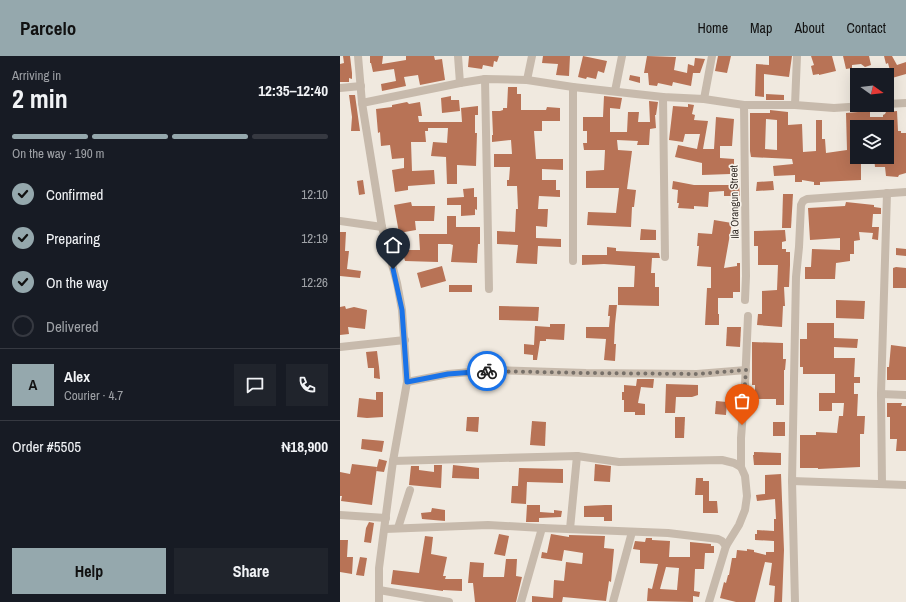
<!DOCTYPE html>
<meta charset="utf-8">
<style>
:root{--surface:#171b24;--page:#20242c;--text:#f1f3f6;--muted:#9ea1a6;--line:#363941;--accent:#95a8ad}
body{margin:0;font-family:"Archivo Narrow",sans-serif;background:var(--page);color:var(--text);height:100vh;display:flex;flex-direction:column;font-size:15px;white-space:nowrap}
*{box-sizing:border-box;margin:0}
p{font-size:13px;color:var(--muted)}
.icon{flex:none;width:22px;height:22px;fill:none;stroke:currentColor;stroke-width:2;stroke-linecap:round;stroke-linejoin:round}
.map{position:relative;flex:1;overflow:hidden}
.sheet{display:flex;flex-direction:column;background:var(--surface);width:340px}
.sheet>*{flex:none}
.needle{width:26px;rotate:104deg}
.controls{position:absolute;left:510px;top:12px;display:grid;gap:8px}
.controls a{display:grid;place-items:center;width:44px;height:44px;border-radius:0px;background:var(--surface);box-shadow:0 4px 16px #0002;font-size:20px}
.pin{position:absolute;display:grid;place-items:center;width:34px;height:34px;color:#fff;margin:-41px -17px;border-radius:50% 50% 50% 0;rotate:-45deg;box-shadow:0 0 4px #0007}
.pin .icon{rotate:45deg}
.courier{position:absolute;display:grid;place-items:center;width:40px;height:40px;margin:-20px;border:3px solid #1a73e8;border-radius:50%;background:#fff;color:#222;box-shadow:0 1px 5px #0007}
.overview em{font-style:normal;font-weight:700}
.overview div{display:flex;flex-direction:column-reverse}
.overview{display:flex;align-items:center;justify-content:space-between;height:68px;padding:0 12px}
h1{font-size:26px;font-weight:700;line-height:30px}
.bar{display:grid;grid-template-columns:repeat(4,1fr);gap:6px 4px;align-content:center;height:48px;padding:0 12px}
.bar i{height:5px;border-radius:3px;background:var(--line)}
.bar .active{background:var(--accent)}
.bar p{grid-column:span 4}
.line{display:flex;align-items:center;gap:10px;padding:0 12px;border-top:1px solid var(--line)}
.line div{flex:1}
.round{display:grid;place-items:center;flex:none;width:42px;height:42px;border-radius:0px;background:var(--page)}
ol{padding:0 12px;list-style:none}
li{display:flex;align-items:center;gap:12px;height:44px}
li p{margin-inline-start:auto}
li .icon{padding:4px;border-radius:50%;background:var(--accent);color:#111;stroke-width:4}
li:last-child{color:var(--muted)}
li i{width:22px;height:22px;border:2px solid var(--line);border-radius:50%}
.button{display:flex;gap:8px;margin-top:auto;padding:8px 12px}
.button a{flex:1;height:46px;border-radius:0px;background:var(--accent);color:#111;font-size:16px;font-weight:700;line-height:46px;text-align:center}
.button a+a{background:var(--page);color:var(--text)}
header{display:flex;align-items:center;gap:24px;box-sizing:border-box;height:56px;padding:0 20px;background:var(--accent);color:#111}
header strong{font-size:19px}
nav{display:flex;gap:22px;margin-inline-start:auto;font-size:14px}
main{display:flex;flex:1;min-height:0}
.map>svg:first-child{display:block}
.building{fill:#b87356;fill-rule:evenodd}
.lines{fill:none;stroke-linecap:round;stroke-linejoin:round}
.minor{stroke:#c7baac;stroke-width:8}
.done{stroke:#777069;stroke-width:4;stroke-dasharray:0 7.2}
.route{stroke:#1a73e8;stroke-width:5}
.labels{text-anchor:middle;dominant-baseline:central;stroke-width:3;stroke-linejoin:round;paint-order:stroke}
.street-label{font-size:11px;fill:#362f2a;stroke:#f8f3eb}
</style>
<header>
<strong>Parcelo</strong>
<nav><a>Home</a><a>Map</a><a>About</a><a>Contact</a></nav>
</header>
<main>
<section class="sheet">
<div class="overview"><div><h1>2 min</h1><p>Arriving in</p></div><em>12:35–12:40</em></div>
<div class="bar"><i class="active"></i><i class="active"></i><i class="active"></i><i></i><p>On the way · 190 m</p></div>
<ol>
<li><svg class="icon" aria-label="check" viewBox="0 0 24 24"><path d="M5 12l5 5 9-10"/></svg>Confirmed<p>12:10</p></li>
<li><svg class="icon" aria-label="check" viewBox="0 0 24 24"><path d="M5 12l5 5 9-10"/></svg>Preparing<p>12:19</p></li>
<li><svg class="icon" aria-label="check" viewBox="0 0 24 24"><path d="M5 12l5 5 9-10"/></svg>On the way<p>12:26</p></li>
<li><i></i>Delivered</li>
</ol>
<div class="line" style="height:72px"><b class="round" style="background:var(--accent);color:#111">A</b><div><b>Alex</b><p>Courier · 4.7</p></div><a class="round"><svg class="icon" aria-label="chat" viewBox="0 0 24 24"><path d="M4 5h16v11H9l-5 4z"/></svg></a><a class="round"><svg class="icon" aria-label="phone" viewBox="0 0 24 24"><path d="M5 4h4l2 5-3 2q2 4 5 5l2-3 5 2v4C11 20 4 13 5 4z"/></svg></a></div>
<div class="line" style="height:52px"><div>Order #5505</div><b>₦18,900</b></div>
<div class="button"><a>Help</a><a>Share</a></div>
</section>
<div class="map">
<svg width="566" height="546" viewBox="0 0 566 546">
<rect width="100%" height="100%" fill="#f0e9df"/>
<g class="building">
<path d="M3,0H10L12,17V23L9,22V26H0V8L4,7Z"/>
<path d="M30,0H43L42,8L66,4V0H94L95,4L102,3L105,24L80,29L78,19L64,21L66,30L42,35L41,28L56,25L54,13L33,16L31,7H30Z"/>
<path d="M129,0H159L157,6L154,5L153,11L143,9L142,13L128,11Z"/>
<path d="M203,0H230L229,20L216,19L218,8L202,7Z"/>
<path d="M243,0L267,5L264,17L258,15L256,23L247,21L246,23L238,21Z"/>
<path d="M307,0L336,1L334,14L347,17L348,8L354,10L355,2L365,3L360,17H353L351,30L333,26L332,30L318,27L317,30L309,29L308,17H304Z"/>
<path d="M378,0H391L387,17L375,15Z"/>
<path d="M429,0H452L449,21L424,18V41L415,40L416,8L429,9Z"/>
<path d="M471,0H492L496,15L479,19V18L473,19L471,10L474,9Z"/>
<path d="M503,0H529L531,9L525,11L521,8L512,9V12L506,13Z"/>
<path d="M544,0H552L557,9L566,6V18L552,22L548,7L546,8Z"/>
<path d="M290,19L300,21V27L289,24Z"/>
<path d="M168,31H177V38H181V54H206L207,51L220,52V65H202V75H194L196,103H223V114L202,113V124H216V134H220V141L199,140L198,153H208L207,171L196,170V182L221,183V191L198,190L197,208L176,207L178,189L157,188V175L175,176L176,153H178L177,130H167V124H169L170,111H154V98H172L171,84L152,86V79H153L152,55H160L163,54V52H167Z"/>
<path d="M426,38L444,39V44H426Z"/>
<path d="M9,39H15L20,75H11L12,61Z"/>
<path d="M111,40V44H119L120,55L102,57L101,42Z"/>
<path d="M264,40L282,42L280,53L270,52V76H287L288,56H299L298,66H310L309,45L318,46L316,59H315L316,72L310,73L309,89H297L298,85L277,84L278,94L292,95L287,133L296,134L294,151H292L291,171L247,169L248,156L276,157L279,132H246V115L264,114L265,94H244L243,87H247V75H243V61H263Z"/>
<path d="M67,46L69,48L80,46L82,60H78L79,66H122L121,52L138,50V59H135V77H137L136,110L117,109V128H107L106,101L91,100L93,86L107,87L108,72H88V75H85L86,86H71L72,115L94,114L95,128L68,130V134L55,136L52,114L64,112V102L52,103L50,89L41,90L40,76L38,77L36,53L52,51V49Z"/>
<path d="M348,48L354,49L352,58L355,59L354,64L368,65L363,93H374L376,61L394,63L392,90H380V102L394,103V113H390V118L362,119V107L335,101L338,89L357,93L360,78H345L343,86L329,84L333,50L348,51Z"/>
<path d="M430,54L448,56V69L462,68L463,96L476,95V64H482V83H485L486,97L507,94L506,57L530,55V61H543V59L545,58L546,56L557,55L558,75H561V77H566V117L559,119L558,121L546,120L545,111H535L534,101H547V71H514V94H517L518,104H521V124L480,126V129H474V126L462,124V126H455V119L434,120L433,110L453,108L452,103L411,101L410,95V57H430ZM426,63L437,64V94L425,93Z"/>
<path d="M23,124L25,138L19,139L17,125Z"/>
<path d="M333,125L354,129H399L400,140H384V135L369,136L368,151L354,150V153L338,152L339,147H337L338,134L332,133Z"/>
<path d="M433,125L434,134L416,135L417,126Z"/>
<path d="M134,132V141H137V154L135,153V159L121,160V149H107V142L124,141L123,133Z"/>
<path d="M443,138H453L451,172H442Z"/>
<path d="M71,146L72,150H95L94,165H75L76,174L59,177L54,149Z"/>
<path d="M506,146L534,149V151L541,152V158H533L532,171H539L538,184L532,183L533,177L519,176L520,184L514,185V198H510V205L496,207L495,223H465V211H471L472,193L500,194V182L470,184L468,152L505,150Z"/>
<path d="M107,160H116V171H140V188H138L137,207L111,206L113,189L110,188H98V206L65,205L62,194H80L79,178H107Z"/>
<path d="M374,164L392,167L384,212L397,210V207H400V236H393V242H378V258H379V269H365L367,232H371V211L357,210L359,190H357L358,177L372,178Z"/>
<path d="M301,173L316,174V184H300Z"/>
<path d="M445,174L446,185L442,186V193H446V196H450V209L449,231H444L445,250H443L442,271L417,269L418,258H422V235L437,234L438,209H418V190H414V175Z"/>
<path d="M0,176H6L5,195H9L7,213L21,215L20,222L0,220Z"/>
<path d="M267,191L276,192V195L319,197L320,202H312L311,217H315V231H319V250L278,249V231H294L295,210L264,208L242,209V199H267Z"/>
<path d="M556,192L566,193V200L556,199Z"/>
<path d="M102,210L106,225L81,232L77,217Z"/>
<path d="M556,211L566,212V232H553V212Z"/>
<rect x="109" y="229" width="23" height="7"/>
<path d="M496,244L525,245L524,263L496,262Z"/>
<path d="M269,249H277L275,268L274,288H276L275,305L264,304L266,283L246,282V271H269L270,260H268Z"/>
<path d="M5,250L6,253L14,251L27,254L25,273L8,271L9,278L0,279V251Z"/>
<path d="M159,250L199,251L198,265L159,264Z"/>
<path d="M467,267H494V282L518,283L517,292L494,291V302H515L514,321H520V327H514V338H518L517,360H525L524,378H520V411L478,413V412H460V379H476V376L497,377L499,360H503L504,347H492V355H479V337H495V318H463V311H460V283H467Z"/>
<path d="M210,268H225L224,284L206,283V285H200L197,304H193V299L184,298V288L194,289L195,270L210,271Z"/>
<path d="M387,271H401L400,291L386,290Z"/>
<path d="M412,286L443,287V303H446L445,314H444V349H436V343H415V329H412Z"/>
<path d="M551,289L566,291V324H547V311H549Z"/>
<path d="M37,295L39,311L40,323L34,322V312H28L26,296Z"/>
<path d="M297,323H314L313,332L301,331L298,347L305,348V359H295V356H284V344H282V336H284V329L296,330Z"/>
<path d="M326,328L358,329V339L352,341H336L335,357H325Z"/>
<path d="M36,336H43V361L27,362L17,361L19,342L36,344Z"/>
<path d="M376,345L387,346L386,359L375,358Z"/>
<path d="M547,347H562L561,350H566V395H556L557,383H550V361H547Z"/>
<path d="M127,361H139L138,376L126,375Z"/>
<path d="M335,361H345L344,382H335Z"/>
<path d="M192,365L206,366L205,390L190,389Z"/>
<rect x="433" y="366" width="12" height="14"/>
<path d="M22,383L44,385L42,396L21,393Z"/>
<path d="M414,396L441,397V409H414L413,399H414Z"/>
<path d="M39,403L47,405L44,416L36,415Z"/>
<path d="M12,408L37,411L32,449L1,445L2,440H0V416L10,418Z"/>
<path d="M255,408L271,410L270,426L254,425Z"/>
<path d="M94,409H102L101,432L69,429L71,410H79V414L94,416Z"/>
<path d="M113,409L139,412V423L112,422Z"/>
<path d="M179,412L223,413V427L187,426L186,448L171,447L172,430H178Z"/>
<path d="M441,418L444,494L442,546H434L435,530L429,529L432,507L425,506L415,546H396L380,542L384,526L386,527L388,519H389L392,502H396L397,494L407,495V493L414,494V496L426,499V496H434V485L415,484V478H417V474L434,475V463H436L435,443L417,445L416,439L425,438V419Z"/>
<path d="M356,422H363V425H369V445H377L378,457H363V439H355Z"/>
<path d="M187,449H200V456L214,457V454L222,455L221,461L199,462V466H186Z"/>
<path d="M265,449H272V465H264V461H244V450Z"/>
<path d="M92,452L105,454V465L82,463L81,457L91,456Z"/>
<path d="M29,466L34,467L31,487L24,486L26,472Z"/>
<path d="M159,478L169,480L165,500L154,498Z"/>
<path d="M211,478L229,481V479L265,480L264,492L274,493L271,526L269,525L266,545L223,541L222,546H192V540L213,542L214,524L224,525L226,506L242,508L243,497L224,494L222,505L201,502L202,496L207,497Z"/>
<path d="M85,480L93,481L91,498L107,501L103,520H106L105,523H122V535L103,534V535L51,528L53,514L79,517Z"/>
<path d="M306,482H312V484L330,485L329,501H350V486L371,488V490H374V497H365L364,513H355L354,535L360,536L359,541L353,540V546L307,545L308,532L312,533L318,508L300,507V494L293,493L295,485L305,486ZM326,511L339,512L337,534L320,533Z"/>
<path d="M0,484H8L7,501H13L12,518L0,516Z"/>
<path d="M20,501L27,502L24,520L16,519Z"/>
<path d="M166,503H177L176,520L182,521L176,546H135L133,527H128L130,506L144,507L143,521H164Z"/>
</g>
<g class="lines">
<g class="minor">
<path d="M18,0L22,47L42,171L57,227L62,254L67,326L53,405L39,512V546"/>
<path d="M118,0L120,27"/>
<path d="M145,23L149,233"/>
<path d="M187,24L192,0"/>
<path d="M233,31V205"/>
<path d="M0,32L21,30"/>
<path d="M275,35L282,0"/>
<path d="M323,41L325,201"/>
<path d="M364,43L372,0"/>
<path d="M22,47L120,27L145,23L187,24L233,31L323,41L364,43L404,49H455L494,52L539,49"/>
<path d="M547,48L566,47"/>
<path d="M404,49L406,220L405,244"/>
<path d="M455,49L457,0"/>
<path d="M0,165L42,171"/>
<path d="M0,291L65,284"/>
<path d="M67,326L108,318L153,314L246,317L357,318L406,314"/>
<path d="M541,338L566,339"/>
<path d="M53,405L237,400L279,406L382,404L394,407L401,411L405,420L407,440L405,454L399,469L386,490L369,546"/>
<path d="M401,411V382L405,329L408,260"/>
<path d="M452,425L566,429"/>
<path d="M542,428L541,338L547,137"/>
<path d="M0,459L46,462"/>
<path d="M58,472L70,434"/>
<path d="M202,472L328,477L378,483L382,485L386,490"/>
<path d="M45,473L148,469L202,472L181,546"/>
<path d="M230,473L237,400"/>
<path d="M39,534L109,546"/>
<path d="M273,546L292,476"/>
<path d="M455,546L452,425L456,221L459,191L461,149L463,145L467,143L566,136"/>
</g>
</g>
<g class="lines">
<path class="done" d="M147,315L246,317L357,318L406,314L402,369"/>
<path class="route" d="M53,213L62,254L67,326L108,318L147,315"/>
</g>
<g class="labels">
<g class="street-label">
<text transform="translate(394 146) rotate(-91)">Ila Orangun Street</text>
</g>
</g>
</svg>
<div class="controls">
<a><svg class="needle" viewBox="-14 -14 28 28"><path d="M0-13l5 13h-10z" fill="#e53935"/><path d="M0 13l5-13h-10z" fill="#9ea1a6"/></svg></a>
<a><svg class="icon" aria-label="layers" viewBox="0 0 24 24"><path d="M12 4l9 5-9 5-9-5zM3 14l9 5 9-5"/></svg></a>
</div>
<div class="pin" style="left:402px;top:369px;background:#ea580c"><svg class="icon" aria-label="bag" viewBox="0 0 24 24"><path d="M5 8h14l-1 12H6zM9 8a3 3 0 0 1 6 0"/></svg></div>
<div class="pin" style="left:53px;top:213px;background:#1f2937"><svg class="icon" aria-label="home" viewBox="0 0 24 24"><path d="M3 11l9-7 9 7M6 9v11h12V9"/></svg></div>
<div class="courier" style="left:147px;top:315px"><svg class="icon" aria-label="bike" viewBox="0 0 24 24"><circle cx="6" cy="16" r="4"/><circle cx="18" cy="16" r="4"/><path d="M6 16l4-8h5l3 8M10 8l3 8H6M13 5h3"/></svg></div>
</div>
</main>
